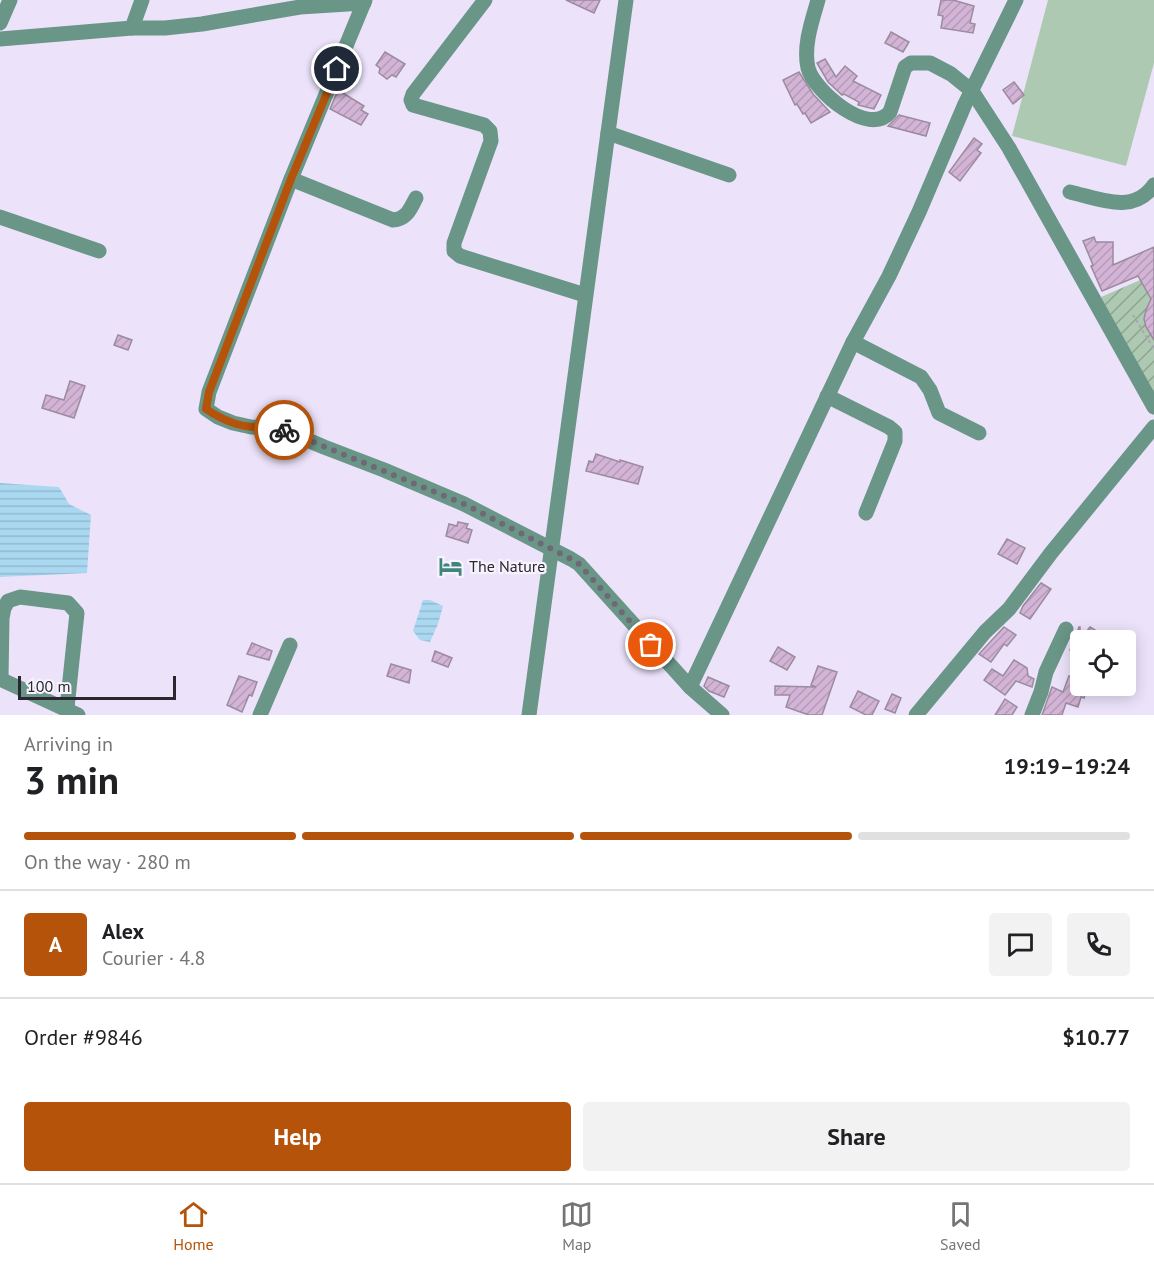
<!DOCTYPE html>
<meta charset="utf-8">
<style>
:root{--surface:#fff;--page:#f2f2f2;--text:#202124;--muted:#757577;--line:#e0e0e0;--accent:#b45309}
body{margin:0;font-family:"PT Sans",sans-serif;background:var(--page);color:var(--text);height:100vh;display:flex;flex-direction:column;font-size:22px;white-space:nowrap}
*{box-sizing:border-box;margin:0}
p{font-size:20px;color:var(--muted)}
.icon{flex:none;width:33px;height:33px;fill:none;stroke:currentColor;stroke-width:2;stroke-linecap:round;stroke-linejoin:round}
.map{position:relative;height:715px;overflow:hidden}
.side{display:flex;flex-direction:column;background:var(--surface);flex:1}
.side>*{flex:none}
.tools{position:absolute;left:1070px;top:630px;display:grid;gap:12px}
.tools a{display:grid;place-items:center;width:66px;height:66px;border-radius:6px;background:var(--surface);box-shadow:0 3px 15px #0003;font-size:30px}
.scale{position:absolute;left:18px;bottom:15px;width:158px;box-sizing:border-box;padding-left:6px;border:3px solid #2b2730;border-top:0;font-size:16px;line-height:21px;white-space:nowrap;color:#2b2730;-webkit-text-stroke:4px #f6f3fd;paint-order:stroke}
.pin{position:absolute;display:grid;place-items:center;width:51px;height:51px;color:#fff;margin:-26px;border:3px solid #fff;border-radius:50%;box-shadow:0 2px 6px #0007}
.courier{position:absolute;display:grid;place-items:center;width:60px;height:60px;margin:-30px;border:4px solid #b45309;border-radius:50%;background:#fff;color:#222;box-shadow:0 2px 8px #0007}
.headline em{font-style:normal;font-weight:800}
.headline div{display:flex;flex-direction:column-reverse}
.headline{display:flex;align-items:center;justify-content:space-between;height:102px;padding:0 24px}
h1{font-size:39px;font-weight:800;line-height:45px}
.bar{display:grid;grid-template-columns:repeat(4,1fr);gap:9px 6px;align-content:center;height:72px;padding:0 24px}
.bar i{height:8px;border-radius:4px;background:var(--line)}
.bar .active{background:var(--accent)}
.bar p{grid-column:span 4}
.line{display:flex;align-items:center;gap:15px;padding:0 24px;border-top:2px solid var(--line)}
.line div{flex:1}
.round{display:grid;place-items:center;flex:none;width:63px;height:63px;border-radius:6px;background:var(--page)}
.primary-button{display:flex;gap:12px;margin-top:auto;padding:12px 24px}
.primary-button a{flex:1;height:69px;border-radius:6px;background:var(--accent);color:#fff;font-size:24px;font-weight:800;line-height:69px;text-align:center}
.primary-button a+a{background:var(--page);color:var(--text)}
.tabs{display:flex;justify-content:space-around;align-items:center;height:84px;border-top:2px solid var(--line);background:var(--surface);font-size:16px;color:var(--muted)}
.tabs a{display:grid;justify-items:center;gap:3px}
.tabs .active{color:var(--accent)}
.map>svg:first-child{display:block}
.garden{fill:url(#garden-furrows)}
.pitch{fill:#aec9b1}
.water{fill:url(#water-rules)}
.building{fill:url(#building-hatch);stroke:#9b8b9d;stroke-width:1.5}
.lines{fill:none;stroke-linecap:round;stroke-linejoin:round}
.path{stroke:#aba3b6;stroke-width:2;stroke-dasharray:3 3;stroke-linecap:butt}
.minor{stroke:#6a9687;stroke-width:15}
.done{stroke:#6f6977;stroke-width:6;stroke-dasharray:0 10.8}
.route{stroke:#b45309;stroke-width:8}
.labels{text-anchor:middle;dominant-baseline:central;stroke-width:4.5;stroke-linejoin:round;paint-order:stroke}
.poi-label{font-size:16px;fill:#2b2730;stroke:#f6f3fd;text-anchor:start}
</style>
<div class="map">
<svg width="1154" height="715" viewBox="0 0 1154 715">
<defs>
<pattern id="garden-furrows" width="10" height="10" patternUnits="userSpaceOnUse" patternTransform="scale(1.5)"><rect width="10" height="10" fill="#aec9b1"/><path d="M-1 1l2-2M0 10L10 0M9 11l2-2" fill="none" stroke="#8ea390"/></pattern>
<pattern id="water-rules" width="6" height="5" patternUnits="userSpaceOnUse" patternTransform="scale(1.5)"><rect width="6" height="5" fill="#aad8f1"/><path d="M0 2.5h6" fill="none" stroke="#92b9cf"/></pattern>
<pattern id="building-hatch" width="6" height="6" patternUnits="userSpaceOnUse" patternTransform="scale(1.5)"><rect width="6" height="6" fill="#d3b4d6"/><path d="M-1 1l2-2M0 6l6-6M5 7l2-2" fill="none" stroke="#b59bb8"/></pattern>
</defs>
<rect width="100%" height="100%" fill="#ece3fb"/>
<path class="garden" d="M1154,274V393L1101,297Z"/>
<path class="pitch" d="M1048,0H1154V63L1126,166L1012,136Z"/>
<g class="water">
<path d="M0,483L59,487L69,504L91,515L87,573L0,577Z"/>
<path d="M423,600H430L443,606L438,624L430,642L420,640L413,631Z"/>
</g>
<g class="building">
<path d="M566,0H600L594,13Z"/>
<path d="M941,0H953L974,6L970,23L975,24L973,33L941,28L943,16L938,15Z"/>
<path d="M891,32L909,42L903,52L885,43Z"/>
<path d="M385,52L405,64L396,77L392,75L387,79L379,73L380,68L376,65Z"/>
<path d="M825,59L836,77L845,66L857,76L853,81L881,95L874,109L858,105L859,102L844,94L842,95L828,82L817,63Z"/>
<path d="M799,72L813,94L830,112L811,123L805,113L803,114L797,104L795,105L783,80Z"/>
<path d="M1014,82L1024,95L1013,104L1003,90Z"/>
<path d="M338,90L364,106L361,110L368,114L361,125L330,109Z"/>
<path d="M899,115L930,123L926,136L888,126Z"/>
<path d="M974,138L982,144L977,150L981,153L960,181L949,172Z"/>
<path d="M1094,237L1096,242H1113V265L1154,247V340L1146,327L1144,319L1146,310L1151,299L1138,276L1102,291L1091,266L1093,265L1083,241Z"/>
<path d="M118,335L132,340L128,350L114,345Z"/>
<path d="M70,381L85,386L74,418L42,408L46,395L64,400Z"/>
<path d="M596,454L620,462V460L643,467L638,484L586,471L589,461L593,462Z"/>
<path d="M458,522L468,524L466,528L472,530L468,543L446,536L449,524L457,526Z"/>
<path d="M1007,539L1025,548L1017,564L998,554Z"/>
<path d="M1041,583L1051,589L1030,619L1020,613L1023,606Z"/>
<path d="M1004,627L1016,635L1007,646L1004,644L991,662L979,654Z"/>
<path d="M1079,627H1080V654L1070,650Z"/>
<path d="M1090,627L1098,632L1092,640H1080Z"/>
<path d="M252,643L272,651L269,660L247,654Z"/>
<path d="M778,647L795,657L787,670L770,661Z"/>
<path d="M435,651L452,658L448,667L432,661Z"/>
<path d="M1014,660L1027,668L1028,676L1034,679L1032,687L1016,681L1005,695L984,680L992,669L1003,676Z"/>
<path d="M391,664L411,670L409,683L387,676Z"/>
<path d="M818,666L837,672L822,715H809L786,707L790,695H775V686L816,687L811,685Z"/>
<path d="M239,676L257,682L252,696L249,695L242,712L227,705Z"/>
<path d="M1069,676L1080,680V686H1088L1084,698L1081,697L1078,707L1066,703L1062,715H1042L1052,687L1063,692Z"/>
<path d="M708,677L729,686L724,697L709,691L704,686Z"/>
<path d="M858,691L879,701L872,715H866L850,707Z"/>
<path d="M892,694L901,698L895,713L885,709Z"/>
<path d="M1005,699L1017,707L1012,715H995Z"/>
</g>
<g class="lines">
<path class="path" d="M1133,315L1154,349"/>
<g class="minor">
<path d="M365,0L291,179L209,392L206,409L218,417L233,423L251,427L279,428L324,447L384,470L464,504L571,559L579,564L690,687L722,715"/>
<path d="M485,0L413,94L411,100L413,105L484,125L490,131L491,141L454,243V251L460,256L585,295"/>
<path d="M818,0C812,21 803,46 808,68C814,91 869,138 890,112L905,67L911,63H930L951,74L972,91L1009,148L1154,407"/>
<path d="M0,23L10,0"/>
<path d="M132,28L142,0"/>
<path d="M0,39L132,28H165L202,24L300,7L364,3"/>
<path d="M608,133L729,175"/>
<path d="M291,179L393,220C407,219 410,209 416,198"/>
<path d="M1070,192C1100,199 1133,215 1154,185"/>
<path d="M0,217L99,251"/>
<path d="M853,342L921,377L930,390L939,413L979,433"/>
<path d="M827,396L889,427L895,432V441L866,513"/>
<path d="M0,679L78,715"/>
<path d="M1,679L2,618L4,608L8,601L20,597L68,603L77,613L67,708"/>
<path d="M690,687L853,342L889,276L919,212L965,104L1016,0"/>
<path d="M260,715L290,645"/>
<path d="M529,715L626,0"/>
<path d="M916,715L985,632L1009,609L1051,553L1154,427"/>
<path d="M1032,715L1041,692L1046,672L1066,629"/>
</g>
</g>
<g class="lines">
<path class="done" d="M284,430L464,504L571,559L579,564L651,645"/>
<path class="route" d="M284,430C274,426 266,427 256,427C238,427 221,419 206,409L209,392L291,179L337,69"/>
</g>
<defs>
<symbol id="hotel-bare" viewBox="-9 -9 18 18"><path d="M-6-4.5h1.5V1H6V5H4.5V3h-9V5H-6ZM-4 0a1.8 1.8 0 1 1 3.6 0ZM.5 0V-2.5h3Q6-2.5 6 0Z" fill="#40857b" stroke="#f6f3fd" stroke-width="2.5" paint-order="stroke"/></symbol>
</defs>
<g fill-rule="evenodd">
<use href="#hotel-bare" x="434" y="550" width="33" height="33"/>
</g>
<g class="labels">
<g class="poi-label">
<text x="469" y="566">The Nature</text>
</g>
</g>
</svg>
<div class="tools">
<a><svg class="icon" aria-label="locate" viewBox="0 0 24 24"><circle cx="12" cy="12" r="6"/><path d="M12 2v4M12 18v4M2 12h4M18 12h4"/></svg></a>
</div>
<div class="scale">100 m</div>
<div class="pin" style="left:651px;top:645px;background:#ea580c"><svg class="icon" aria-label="bag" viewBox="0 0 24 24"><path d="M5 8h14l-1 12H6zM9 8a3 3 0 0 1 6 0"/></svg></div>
<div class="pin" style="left:337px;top:69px;background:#1f2937"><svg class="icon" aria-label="home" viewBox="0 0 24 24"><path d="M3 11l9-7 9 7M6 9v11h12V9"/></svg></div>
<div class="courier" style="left:284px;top:430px"><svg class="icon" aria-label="bike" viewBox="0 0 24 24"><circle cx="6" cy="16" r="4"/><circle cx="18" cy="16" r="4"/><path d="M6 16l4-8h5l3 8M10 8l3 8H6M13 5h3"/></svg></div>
</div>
<section class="side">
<div class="headline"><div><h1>3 min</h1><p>Arriving in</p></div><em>19:19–19:24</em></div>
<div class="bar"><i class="active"></i><i class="active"></i><i class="active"></i><i></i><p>On the way · 280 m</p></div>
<div class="line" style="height:108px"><b class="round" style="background:var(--accent);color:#fff">A</b><div><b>Alex</b><p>Courier · 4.8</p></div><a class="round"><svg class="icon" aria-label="chat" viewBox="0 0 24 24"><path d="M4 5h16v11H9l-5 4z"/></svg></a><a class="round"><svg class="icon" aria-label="phone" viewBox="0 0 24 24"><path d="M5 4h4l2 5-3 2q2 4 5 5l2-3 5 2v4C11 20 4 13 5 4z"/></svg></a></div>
<div class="line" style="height:78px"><div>Order #9846</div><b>$10.77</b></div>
<div class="primary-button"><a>Help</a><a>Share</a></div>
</section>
<nav class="tabs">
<a class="active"><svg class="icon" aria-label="home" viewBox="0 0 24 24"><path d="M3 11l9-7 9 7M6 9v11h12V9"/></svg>Home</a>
<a><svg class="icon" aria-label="map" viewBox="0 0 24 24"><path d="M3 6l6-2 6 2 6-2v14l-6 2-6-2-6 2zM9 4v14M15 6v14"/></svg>Map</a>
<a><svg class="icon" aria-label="saved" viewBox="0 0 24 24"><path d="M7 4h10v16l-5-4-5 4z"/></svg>Saved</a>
</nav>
